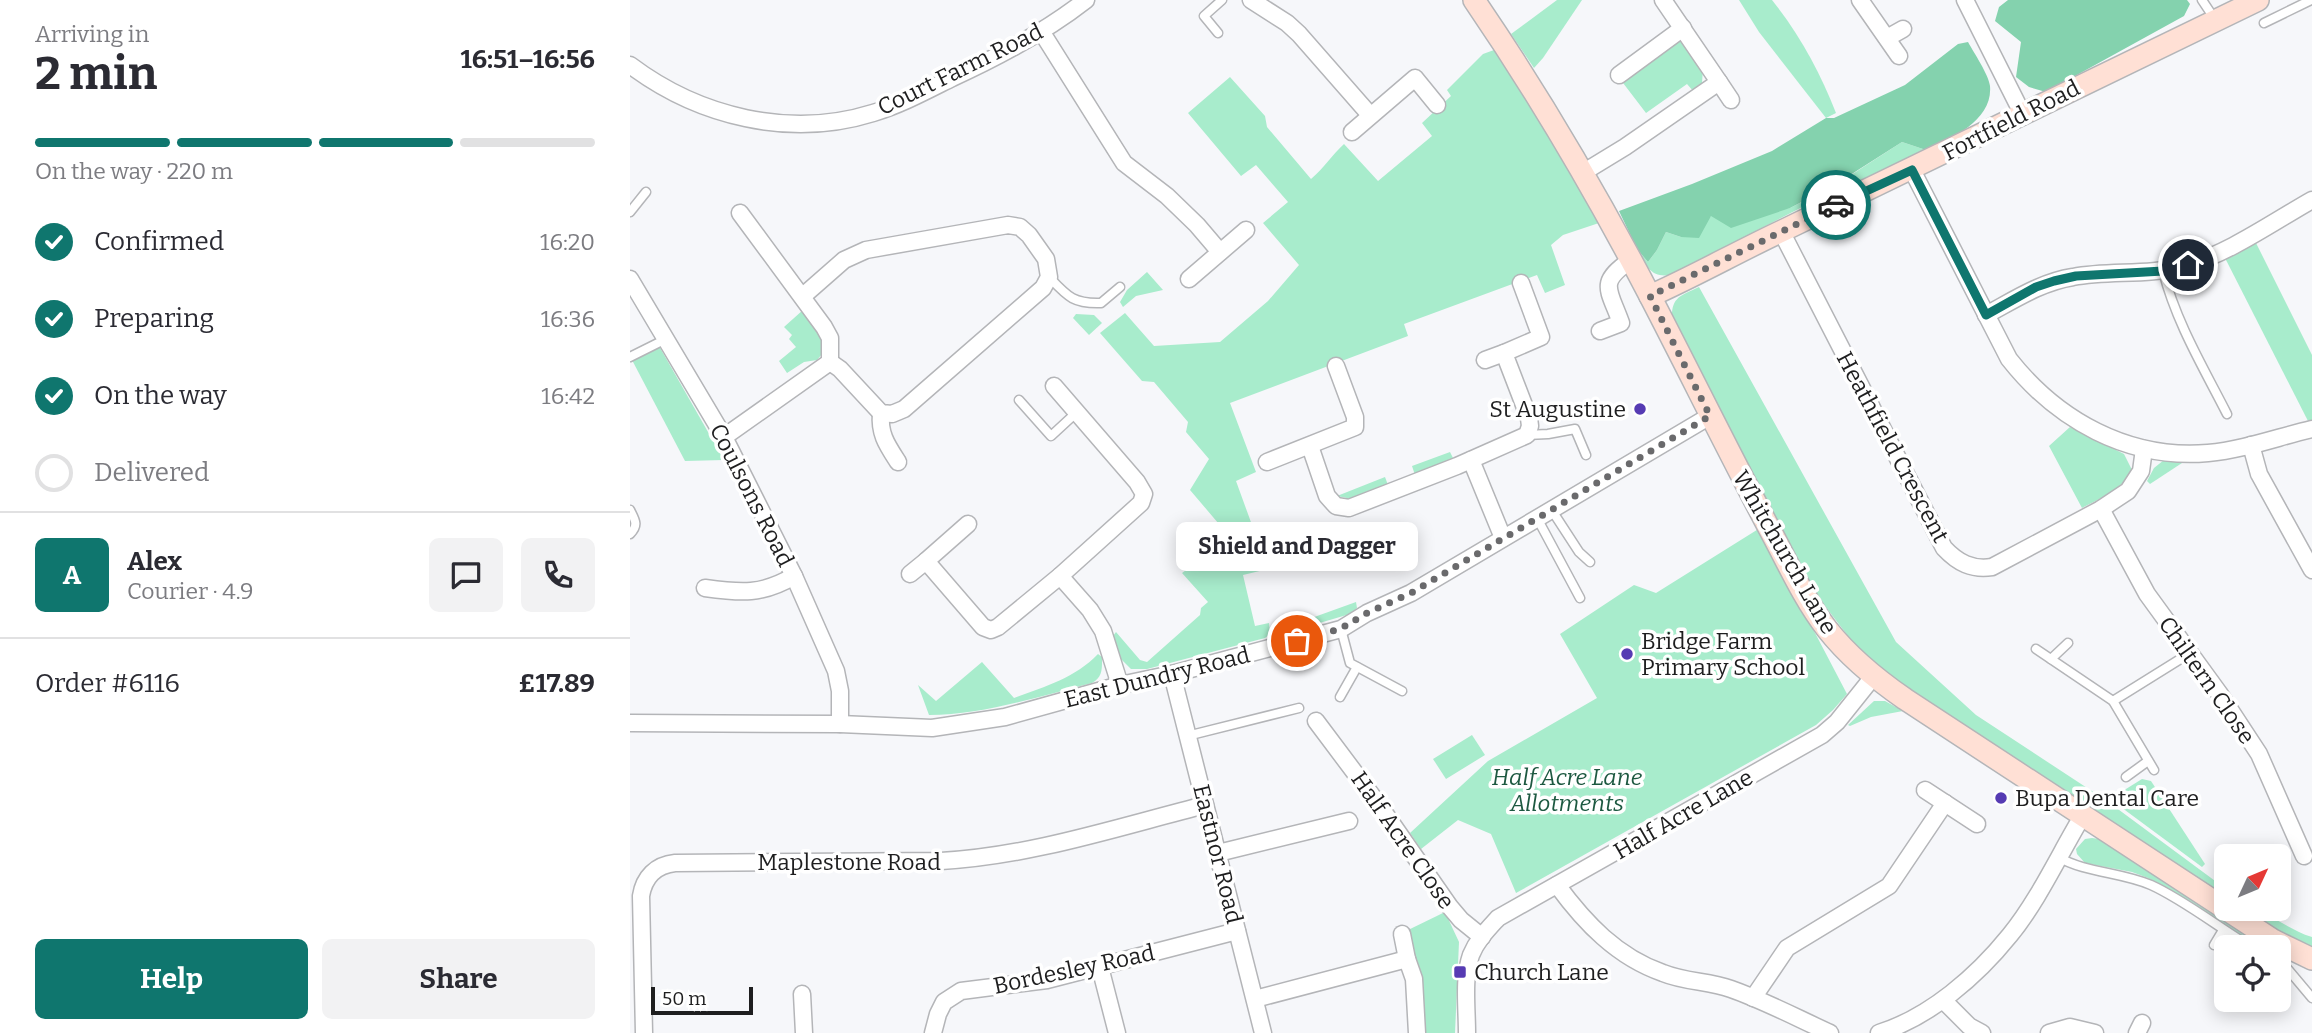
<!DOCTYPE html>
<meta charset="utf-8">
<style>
:root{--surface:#fff;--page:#f2f2f3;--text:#2b2b33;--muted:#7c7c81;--line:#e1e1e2;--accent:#0f766e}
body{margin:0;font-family:Bitter,serif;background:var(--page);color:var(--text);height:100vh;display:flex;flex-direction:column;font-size:26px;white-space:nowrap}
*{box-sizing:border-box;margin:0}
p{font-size:23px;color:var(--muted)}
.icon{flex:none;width:38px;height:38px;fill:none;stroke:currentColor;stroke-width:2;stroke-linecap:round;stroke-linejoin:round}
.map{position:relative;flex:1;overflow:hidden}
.panel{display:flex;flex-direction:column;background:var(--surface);width:630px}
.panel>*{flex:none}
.needle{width:46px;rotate:46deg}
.tools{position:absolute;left:1584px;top:844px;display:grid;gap:14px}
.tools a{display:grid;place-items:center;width:77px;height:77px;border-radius:10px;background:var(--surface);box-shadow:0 4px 18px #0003;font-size:35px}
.scale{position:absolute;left:21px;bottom:18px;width:102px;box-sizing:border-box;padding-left:7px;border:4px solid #1e1e1f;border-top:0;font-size:19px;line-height:24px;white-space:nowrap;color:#1e1e1f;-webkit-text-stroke:5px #fff;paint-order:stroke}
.pin{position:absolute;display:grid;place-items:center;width:60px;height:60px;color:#fff;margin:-30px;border:4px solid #fff;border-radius:50%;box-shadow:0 2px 7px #0007}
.courier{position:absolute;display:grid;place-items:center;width:70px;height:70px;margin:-35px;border:5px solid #0f766e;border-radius:50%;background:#fff;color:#222;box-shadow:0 2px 9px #0007}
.bubble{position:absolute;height:49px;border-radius:10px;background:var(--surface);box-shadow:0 4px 18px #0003;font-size:23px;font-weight:700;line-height:49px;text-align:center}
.headline em{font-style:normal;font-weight:700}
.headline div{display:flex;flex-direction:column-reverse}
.headline{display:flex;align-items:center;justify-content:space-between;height:119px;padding:0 35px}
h1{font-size:46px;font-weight:700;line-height:52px}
.bar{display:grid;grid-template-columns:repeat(4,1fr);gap:10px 7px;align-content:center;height:84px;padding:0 35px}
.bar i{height:9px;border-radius:5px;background:var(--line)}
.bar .on{background:var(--accent)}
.bar p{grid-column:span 4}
.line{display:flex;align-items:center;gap:18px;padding:0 35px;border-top:2px solid var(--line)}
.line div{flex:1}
.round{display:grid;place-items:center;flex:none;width:74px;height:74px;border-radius:10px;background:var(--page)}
ol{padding:0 35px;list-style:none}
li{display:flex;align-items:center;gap:21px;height:77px}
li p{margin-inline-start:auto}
li .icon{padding:7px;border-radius:50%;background:var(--accent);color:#fff;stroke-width:4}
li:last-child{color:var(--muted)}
li i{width:38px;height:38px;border:4px solid var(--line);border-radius:50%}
.button{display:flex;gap:14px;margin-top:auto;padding:14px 35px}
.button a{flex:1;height:80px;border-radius:10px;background:var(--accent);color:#fff;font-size:28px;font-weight:700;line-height:80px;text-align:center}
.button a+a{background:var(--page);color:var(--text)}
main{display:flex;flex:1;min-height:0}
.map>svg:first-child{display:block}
.green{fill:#a8eccc}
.forest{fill:#84d2ae}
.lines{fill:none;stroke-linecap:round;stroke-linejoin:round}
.lane-casing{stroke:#b4b5b8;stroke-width:11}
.street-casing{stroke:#b4b5b8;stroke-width:19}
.secondary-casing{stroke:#b4b5b8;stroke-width:24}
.lane{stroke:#fff;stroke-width:8}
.street{stroke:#fff;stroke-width:16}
.secondary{stroke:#ffe0d5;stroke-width:21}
.done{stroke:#6a6a6c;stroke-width:7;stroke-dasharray:0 12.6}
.route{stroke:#0f766e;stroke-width:9}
.poi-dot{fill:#563bb3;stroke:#fff;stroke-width:2.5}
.labels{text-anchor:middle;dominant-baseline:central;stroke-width:7;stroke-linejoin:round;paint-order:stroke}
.street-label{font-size:23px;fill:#1e1e1f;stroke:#fff}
.poi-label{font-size:23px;fill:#1e1e1f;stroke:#fff;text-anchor:start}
.park-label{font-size:23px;font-style:italic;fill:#1d5941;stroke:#fff}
</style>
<main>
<section class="panel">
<div class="headline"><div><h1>2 min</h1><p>Arriving in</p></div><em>16:51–16:56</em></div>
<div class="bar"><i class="on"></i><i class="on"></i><i class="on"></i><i></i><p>On the way · 220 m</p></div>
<ol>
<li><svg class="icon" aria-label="check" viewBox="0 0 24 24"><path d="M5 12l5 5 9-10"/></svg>Confirmed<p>16:20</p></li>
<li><svg class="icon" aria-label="check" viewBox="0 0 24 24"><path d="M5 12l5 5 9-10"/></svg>Preparing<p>16:36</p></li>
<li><svg class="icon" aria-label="check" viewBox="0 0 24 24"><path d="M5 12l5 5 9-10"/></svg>On the way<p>16:42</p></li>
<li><i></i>Delivered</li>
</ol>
<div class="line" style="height:126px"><b class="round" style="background:var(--accent);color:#fff">A</b><div><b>Alex</b><p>Courier · 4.9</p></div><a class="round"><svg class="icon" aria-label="chat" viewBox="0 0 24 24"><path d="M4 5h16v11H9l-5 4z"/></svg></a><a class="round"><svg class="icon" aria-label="phone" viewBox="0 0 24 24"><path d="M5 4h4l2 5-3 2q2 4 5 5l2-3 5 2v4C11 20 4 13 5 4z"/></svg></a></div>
<div class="line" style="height:91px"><div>Order #6116</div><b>£17.89</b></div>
<div class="button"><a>Help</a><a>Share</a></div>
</section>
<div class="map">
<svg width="1682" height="1033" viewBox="0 0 1682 1033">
<rect width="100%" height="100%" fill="#f6f7fa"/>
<g class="green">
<path d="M927,0H952L913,58L904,68L881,34Z"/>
<path d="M1109,0H1142C1170,35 1190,72 1206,113L1196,118L1129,32Z"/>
<path d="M1048,40L1054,41L1073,68L1072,83L1064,92L1057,84L1016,113L990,79Z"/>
<path d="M864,50L915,128L969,223L933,235L921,245L935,285L915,293L907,275L774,324L778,336L600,403L626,472L606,481L638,569L613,575L625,626L639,623L640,634L635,638L517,669H501L490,658L483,636L486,632L510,660L517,662L570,615L571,608L578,602L552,573L600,537L560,490L579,459L556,432L558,422L524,382L512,381L470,333L495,313L524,346L590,342L638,301L669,265L633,223L658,202L626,165L611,176L558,113L600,77L635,116L637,127L681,179C694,168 702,155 714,144L748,181L802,136L792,123L821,96L817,90L853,54Z"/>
<path d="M1272,142L1299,151L1186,200L1040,275C1020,278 1016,265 1007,249L1018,262L1027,250L1036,232L1051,237L1081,216L1160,208L1207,184Z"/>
<path d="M1626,243L1682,355V420L1678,421L1595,258Z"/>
<path d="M517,272L533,290L506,296L493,307L490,302L497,290Z"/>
<path d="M1069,287L1266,642L1346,715L1477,801L1596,889V900L1281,692L1247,665L1221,640L1182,589L1042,320C1041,297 1050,296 1069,287Z"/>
<path d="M173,310L191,337L192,354L187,360L174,362L157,373L149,361L166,347L159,339L162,335L154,327Z"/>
<path d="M446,314L464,315L472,323L459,335L443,318Z"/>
<path d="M29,346L94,460L55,461L2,360Z"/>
<path d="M1440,427L1494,454L1502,470C1493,489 1469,499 1452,508L1419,446Z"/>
<path d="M820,452L824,460L785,475L782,466Z"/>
<path d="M1534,460L1552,463L1520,484L1517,481L1524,468Z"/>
<path d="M755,477L758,485L722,499L707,496Z"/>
<path d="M1130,528L1217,694L1203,710L1186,725L886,893L861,834L828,820L791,849L780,833L858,761L967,698L930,634L1004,585L1026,593Z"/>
<path d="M726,602L727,608L720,614L659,632L653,633L651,629Z"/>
<path d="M468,654L472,657C472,668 473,677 462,683C410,696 354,715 299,715L288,685L306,701L352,662L384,698C414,687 445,678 468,654Z"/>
<path d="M1244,701H1255L1273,711L1241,717L1220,726L1218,725Z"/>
<path d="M842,735L855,755L816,779L803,759Z"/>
<path d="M1512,779L1521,781L1575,864L1572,867L1480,799Z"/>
<path d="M1462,838L1469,839L1617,936L1616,939L1518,878L1502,872L1455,863L1447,854L1446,849L1455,839Z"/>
<path d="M1609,908C1637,908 1655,929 1682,937V951Z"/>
<path d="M815,912L829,942L825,1033H791L776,931Z"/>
</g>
<g class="forest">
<path d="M1378,0H1557L1560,4L1554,16L1416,92L1399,87L1386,77L1391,42L1365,21L1369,7Z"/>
<path d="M1338,42C1344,53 1359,75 1360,86C1363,120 1323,137 1299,151L1272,142L1206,184L1160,208L1101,228L1081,216L1069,238L1051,237L1036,232L1027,250L1018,262L1007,249L989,211L1062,184L1142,151L1196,118H1204L1275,85L1328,44Z"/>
</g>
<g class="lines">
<defs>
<g id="lane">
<path d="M1572,0L1584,18"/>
<path d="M1634,23L1681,0"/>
<path d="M588,33L574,16L592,0"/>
<path d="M0,212L16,192"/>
<path d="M1533,271C1546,322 1573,367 1597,414"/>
<path d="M419,277C437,296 443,304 471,303L490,287"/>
<path d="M0,357L36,339"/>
<path d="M389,400L421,436L447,412"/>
<path d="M897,435L918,434L945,429L956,455"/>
<path d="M921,509L949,552L960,562"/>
<path d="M0,510C5,520 9,525 0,534"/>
<path d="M907,518L950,598"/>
<path d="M711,629L720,663L772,691"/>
<path d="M1406,649L1483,701L1524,770"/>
<path d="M1421,659L1438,643"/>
<path d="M710,697L727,667"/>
<path d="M1483,701L1560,653"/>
<path d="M557,736L669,708"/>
<path d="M1496,777L1518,761"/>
<path d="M1428,857C1456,873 1491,872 1521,885C1550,898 1583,923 1610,940"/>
<path d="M1584,945L1593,930"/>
<path d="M1651,961L1682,998"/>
</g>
<g id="street">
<path d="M621,0L657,23L669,34L740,115"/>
<path d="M1230,0L1269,56"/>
<path d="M1335,0L1392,113"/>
<path d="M411,31L494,163L537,196L567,225L590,252"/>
<path d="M1257,38L1273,29"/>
<path d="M0,65C69,117 160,139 243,113C270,105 296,91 322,78C368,57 415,32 456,0"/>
<path d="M989,75L1053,28"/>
<path d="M1089,82L1101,100"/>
<path d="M722,132L785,78L807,105"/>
<path d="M1282,170L1379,359C1427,420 1498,460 1578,453C1613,450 1648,437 1682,429"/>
<path d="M954,172L995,147L1089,82L1033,0"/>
<path d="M1151,231L1314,548C1328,563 1342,570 1362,567L1471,509L1498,491L1511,471L1514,449"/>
<path d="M0,279L94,437L164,576L206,671L210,691V724"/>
<path d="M559,279L616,230"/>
<path d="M173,296L214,260L236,250L378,225L390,227L399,235L416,259L419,277L413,288L274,409L262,414L251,413L210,369L200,362"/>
<path d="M1356,315C1384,300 1411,282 1443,277C1480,270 1517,276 1554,266C1598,254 1643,222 1682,200"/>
<path d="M970,331L991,323C979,289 967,283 1001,260"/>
<path d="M855,360L874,353"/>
<path d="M251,413C249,434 257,445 268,462"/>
<path d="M94,437L200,362V338L194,327L110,213"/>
<path d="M1621,445L1629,474L1682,570"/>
<path d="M680,446L697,496L706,506L719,508L827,466L897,435L900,426L899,418L874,353L911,337L891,283"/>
<path d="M841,460L873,538"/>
<path d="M637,462L725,427V417L706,366"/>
<path d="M1471,509L1517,594L1589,693L1629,754L1674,856"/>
<path d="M338,524L296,561L353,627L361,630L368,627L430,576L511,503L514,494L507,482L424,386"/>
<path d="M280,574L296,561"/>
<path d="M430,576L460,610L473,631L490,685"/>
<path d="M75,588C111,593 132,595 164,576"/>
<path d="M542,674L633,1033"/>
<path d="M686,721L749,805L820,907L831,920L852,937"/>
<path d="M0,723L210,724L302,728L375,717L490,685L542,674L711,629L737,613L781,593L1080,416"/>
<path d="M1295,790L1347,824"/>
<path d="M588,853L719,821"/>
<path d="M927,885C955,923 987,957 1033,973C1055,982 1079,981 1101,989C1135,1001 1167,1018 1200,1033"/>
<path d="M772,934L777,959"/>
<path d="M470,967L487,1033"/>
<path d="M172,994L174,1033"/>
<path d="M1123,998L1157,948L1259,886L1315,803"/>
<path d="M625,999L777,959L784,979L787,1033"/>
<path d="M1314,1001L1339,1026L1352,1033"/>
<path d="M14,1033L11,896C14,877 26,865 45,863L311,861C401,856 488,827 575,805"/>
<path d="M303,1033L308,1014L314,1002L331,991L417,980L607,931"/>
<path d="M837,1033C837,1008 833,978 841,955C847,940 858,929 868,918L1192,735L1207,722L1243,677"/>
<path d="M1249,1033C1300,1017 1347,976 1380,935C1408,901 1430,853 1453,815"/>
<path d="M1419,1033L1440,1027L1465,1033"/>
<path d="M1507,1033L1512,1023"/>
</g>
<g id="secondary">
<path d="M844,0C909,95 967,194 1020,296C1060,373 1098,451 1139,528C1157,561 1173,598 1197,629C1219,657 1246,679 1275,699L1643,940L1682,959"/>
<path d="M1020,296C1065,276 1109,251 1154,230C1312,154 1470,77 1628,0"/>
</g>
</defs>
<use href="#lane" class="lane-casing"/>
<use href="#street" class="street-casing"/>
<use href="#secondary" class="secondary-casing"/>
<use href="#lane" class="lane"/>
<use href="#street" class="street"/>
<use href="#secondary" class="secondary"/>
</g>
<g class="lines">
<path class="done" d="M667,641L710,629L737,613L781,593L1080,416L1020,296L1206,205"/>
<path class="route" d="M1206,205L1282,170L1356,315L1406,287L1424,281L1446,276L1533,271L1558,265"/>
</g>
<g class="poi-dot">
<circle cx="1010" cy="409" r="7"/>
<circle cx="997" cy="654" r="7"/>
<circle cx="1371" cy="798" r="7"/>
<rect x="823" y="965" width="14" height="14" rx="3.5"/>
</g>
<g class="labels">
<g class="street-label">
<text transform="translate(330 69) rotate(-26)">Court Farm Road</text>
<text transform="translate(1381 120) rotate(-27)">Fortfield Road</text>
<text transform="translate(1263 447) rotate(62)">Heathfield Crescent</text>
<text transform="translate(122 495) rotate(63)">Coulsons Road</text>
<text transform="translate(1155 552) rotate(60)">Whitchurch Lane</text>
<text transform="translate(527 677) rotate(-14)">East Dundry Road</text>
<text transform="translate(1577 680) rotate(55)">Chiltern Close</text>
<text transform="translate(1053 814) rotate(-30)">Half Acre Lane</text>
<text transform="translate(773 840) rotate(55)">Half Acre Close</text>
<text transform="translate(588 854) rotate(76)">Eastnor Road</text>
<text x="219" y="862">Maplestone Road</text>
<text transform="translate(444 969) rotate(-12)">Bordesley Road</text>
</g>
<g class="poi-label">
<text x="996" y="409" text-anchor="end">St Augustine</text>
<text x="1011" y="641">Bridge Farm<tspan x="1011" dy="26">Primary School</tspan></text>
<text x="1385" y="798">Bupa Dental Care</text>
<text x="844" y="972">Church Lane</text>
</g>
<g class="park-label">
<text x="937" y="777">Half Acre Lane<tspan x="937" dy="26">Allotments</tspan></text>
</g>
</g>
</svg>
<div class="tools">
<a><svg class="needle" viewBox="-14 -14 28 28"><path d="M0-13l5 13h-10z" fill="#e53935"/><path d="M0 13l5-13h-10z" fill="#7c7c81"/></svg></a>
<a><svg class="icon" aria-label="locate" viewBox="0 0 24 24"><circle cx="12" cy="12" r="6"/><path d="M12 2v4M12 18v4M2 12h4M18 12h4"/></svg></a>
</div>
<div class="scale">50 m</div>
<div class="pin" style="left:667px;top:641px;background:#ea580c"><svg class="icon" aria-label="bag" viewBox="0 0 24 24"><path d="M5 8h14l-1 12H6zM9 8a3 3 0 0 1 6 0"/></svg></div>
<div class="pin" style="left:1558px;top:265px;background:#1f2937"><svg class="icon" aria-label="home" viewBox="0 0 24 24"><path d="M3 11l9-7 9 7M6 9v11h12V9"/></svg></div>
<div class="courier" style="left:1206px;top:205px"><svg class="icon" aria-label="car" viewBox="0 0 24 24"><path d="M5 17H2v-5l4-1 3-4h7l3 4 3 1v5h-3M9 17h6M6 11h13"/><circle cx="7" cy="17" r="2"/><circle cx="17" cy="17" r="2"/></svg></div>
<div class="bubble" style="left:546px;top:522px;width:242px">Shield and Dagger</div>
</div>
</main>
